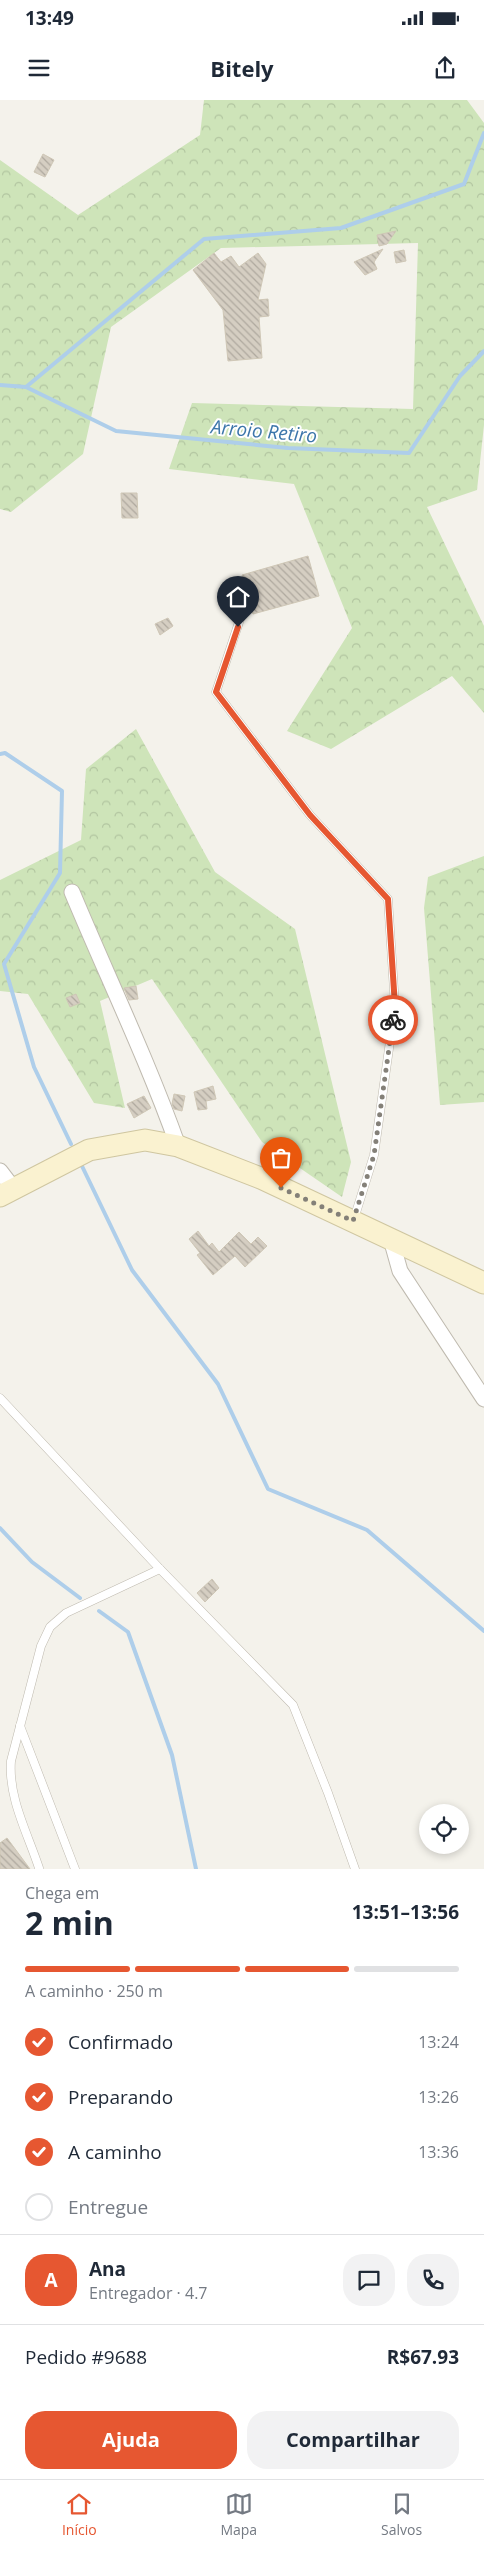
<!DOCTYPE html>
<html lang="pt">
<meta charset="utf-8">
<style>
:root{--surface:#fff;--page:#f2f2f3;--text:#1f2937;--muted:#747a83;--line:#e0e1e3;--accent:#e65731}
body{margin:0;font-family:"Open Sans",sans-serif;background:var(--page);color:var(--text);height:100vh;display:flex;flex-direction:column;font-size:19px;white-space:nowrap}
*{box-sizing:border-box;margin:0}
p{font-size:16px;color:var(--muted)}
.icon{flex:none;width:28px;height:28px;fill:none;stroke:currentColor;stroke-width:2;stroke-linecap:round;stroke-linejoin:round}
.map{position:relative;height:1769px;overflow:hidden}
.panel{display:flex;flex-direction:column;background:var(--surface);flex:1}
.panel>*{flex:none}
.controls{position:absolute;left:419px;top:1704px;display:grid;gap:10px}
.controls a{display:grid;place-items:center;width:50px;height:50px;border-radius:50%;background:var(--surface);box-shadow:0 2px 8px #0003;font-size:25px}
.pin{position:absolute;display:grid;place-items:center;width:42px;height:42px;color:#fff;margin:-51px -21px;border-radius:50% 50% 50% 0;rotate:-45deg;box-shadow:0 0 5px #0007}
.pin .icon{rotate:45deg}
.courier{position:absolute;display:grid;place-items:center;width:50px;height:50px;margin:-25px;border:4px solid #e65731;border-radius:50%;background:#fff;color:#222;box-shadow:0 1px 6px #0007}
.overview em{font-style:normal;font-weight:700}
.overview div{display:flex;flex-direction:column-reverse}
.overview{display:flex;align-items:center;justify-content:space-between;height:85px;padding:0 25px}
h1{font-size:32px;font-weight:700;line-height:38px}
.bar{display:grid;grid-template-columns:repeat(4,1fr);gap:8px 5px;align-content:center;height:60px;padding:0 25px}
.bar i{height:6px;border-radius:4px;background:var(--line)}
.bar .selected{background:var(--accent)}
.bar p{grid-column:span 4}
.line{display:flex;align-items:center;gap:12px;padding:0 25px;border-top:1px solid var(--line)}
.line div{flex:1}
.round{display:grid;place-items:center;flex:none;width:52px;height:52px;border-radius:20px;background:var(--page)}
ol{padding:0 25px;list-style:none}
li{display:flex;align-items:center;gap:15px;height:55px}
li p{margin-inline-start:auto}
li .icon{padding:5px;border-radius:50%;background:var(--accent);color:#fff;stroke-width:4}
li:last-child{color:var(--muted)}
li i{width:28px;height:28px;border:2px solid var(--line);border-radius:50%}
.button{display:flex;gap:10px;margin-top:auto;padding:10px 25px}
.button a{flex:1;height:58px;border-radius:20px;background:var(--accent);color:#fff;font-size:20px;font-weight:700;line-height:58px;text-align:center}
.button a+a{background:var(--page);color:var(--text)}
.status{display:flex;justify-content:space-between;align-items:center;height:35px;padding:0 25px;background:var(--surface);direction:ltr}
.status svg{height:14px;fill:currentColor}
header{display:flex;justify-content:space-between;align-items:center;height:65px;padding:0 25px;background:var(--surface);font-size:22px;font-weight:700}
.tab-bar{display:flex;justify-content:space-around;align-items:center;height:70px;border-top:1px solid var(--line);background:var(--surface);font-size:14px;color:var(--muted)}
.tab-bar a{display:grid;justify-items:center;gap:2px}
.tab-bar .selected{color:var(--accent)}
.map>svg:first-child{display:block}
.forest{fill:url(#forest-crowns)}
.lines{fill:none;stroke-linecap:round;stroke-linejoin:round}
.stream{stroke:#aeceea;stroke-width:4}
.building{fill:url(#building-back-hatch);stroke:#cfc7b6}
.service-casing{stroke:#bfbaaf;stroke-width:9}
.minor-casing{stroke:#bfbaaf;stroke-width:17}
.secondary-casing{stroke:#cfc6a0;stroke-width:23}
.service{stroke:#fff;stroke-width:8}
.minor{stroke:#fff;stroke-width:15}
.secondary{stroke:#faf2d0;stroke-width:21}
.done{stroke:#848078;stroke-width:5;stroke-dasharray:0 9}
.route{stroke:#e65731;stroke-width:6}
.labels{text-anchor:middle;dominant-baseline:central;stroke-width:4;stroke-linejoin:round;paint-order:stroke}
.water-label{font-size:19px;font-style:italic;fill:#3c76aa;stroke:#fff}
</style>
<div class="status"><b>13:49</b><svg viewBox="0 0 49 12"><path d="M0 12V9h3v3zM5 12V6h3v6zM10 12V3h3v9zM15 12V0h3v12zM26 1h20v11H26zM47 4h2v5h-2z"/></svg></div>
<header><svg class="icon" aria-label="menu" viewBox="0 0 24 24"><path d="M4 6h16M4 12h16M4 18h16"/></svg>Bitely<svg class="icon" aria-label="share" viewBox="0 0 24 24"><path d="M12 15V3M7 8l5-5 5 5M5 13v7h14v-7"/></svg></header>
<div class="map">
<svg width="484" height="1769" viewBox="0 0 484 1769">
<defs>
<pattern id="forest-crowns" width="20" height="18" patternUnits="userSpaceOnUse" patternTransform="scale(1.25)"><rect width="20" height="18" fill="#cee4b9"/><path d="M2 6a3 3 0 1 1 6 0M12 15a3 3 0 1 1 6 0" fill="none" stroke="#b2c5a0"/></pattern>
<pattern id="building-back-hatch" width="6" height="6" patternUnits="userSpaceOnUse" patternTransform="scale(1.25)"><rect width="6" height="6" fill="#d5cec2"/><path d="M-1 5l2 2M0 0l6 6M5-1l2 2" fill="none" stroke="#afa99f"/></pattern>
</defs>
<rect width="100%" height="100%" fill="#f4f2eb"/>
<g class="forest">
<path d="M204,0H467L484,23V325L477,390L427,407L484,526V613L452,576L331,649L287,631L352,528L294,384L169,369L192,303L413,309L418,143L221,148L111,227L83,354L11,412L0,409V60L78,115L200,35Z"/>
<path d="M136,629L215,772L295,829L351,1062L342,1097L262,1042L152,879L100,901L125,1008L94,1003L28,894L0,891V780L81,740L86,669Z"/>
<path d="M484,756V1002L440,1005L424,808L428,777Z"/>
</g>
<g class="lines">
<g class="stream">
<path d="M0,285L26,287L116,331L288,348L409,353L460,276L484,251"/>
<path d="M26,287L204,139L341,128L464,84L484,33"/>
<path d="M0,654L5,653L62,691L60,773L4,864L34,967L71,1044"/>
<path d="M81,1064L132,1170L218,1284L268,1389L367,1430L484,1531"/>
<path d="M0,1428L32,1462L80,1498"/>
<path d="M99,1511L128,1532L172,1655L196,1769"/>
</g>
</g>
<g class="building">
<path d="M43,54L54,60L45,77L34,72Z"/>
<path d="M396,131L387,144L379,146L377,135Z"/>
<path d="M383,149L374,162L377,169L365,175L354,162Z"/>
<path d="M404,150L406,161L396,163L394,152Z"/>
<path d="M214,153L221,162L231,156L239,167L258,153L266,164L258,200L268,199L269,216L259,217L262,258L228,261L223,210L193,170Z"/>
<path d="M121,393H137L138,418H122Z"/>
<path d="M308,456L319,496L253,514L242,475Z"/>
<path d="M168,518L173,526L160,535L155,524Z"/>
<path d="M136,886L138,899L129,900L124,888Z"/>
<path d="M76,894L80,903L70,907L66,898Z"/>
<path d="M213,986L216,999L206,1001L207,1009L198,1010L194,992Z"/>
<path d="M174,994L185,996L182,1011L174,1009L172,1004Z"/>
<path d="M144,996L151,1008L134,1018L127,1004Z"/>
<path d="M198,1131L209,1146L212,1143L219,1152L239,1132L251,1144L258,1137L267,1146L245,1167L235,1156L213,1175L197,1155L200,1153L189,1139Z"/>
<path d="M212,1479L219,1488L205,1502L197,1493Z"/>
<path d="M7,1738L30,1769H0V1743Z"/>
</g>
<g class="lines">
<defs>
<g id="service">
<path d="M243,510L216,592L310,715L388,799L395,906L374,1055L354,1119"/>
<path d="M0,1298L160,1469L293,1605L328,1693L355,1769"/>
<path d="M20,1626L75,1769"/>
<path d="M39,1768C28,1734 8,1698 11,1661L41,1546L50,1527L66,1513L160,1469"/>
</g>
<g id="minor">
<path d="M72,792C107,876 147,959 178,1046"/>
<path d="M0,1071L13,1088"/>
<path d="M391,1139L400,1171L484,1299"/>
</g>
<path id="secondary" d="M0,1096L89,1050L145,1040L178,1046L263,1079L484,1183"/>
</defs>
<use href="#service" class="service-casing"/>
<use href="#minor" class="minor-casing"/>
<use href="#secondary" class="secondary-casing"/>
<use href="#service" class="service"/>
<use href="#minor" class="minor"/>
<use href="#secondary" class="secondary"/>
</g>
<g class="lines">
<path class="done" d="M281,1088L353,1121L374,1055L393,920"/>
<path class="route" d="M238,527L216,592L310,715L388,799L395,906L393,920"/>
</g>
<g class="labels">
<g class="water-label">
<text transform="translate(264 331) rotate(5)">Arroio Retiro</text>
</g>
</g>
</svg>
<div class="controls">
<a><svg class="icon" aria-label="locate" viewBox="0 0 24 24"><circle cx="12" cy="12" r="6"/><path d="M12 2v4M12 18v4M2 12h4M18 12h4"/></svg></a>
</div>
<div class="pin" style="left:281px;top:1088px;background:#ea580c"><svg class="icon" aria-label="bag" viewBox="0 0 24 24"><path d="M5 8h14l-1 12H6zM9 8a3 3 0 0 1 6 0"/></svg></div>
<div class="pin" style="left:238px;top:527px;background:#1f2937"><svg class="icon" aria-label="home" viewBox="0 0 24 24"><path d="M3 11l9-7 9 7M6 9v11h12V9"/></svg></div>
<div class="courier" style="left:393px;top:920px"><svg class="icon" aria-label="bike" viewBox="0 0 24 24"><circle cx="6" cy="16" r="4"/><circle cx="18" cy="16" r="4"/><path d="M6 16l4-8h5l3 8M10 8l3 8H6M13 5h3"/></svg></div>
</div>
<section class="panel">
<div class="overview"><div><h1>2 min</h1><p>Chega em</p></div><em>13:51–13:56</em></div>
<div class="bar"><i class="selected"></i><i class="selected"></i><i class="selected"></i><i></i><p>A caminho · 250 m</p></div>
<ol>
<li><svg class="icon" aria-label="check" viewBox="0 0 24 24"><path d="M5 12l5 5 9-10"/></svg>Confirmado<p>13:24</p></li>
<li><svg class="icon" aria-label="check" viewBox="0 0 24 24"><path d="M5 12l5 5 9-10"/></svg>Preparando<p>13:26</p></li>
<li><svg class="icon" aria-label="check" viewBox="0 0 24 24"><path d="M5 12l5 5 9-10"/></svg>A caminho<p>13:36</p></li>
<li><i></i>Entregue</li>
</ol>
<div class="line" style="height:90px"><b class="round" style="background:var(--accent);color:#fff">A</b><div><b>Ana</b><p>Entregador · 4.7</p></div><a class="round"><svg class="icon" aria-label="chat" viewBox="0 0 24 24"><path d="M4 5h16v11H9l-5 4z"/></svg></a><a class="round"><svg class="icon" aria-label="phone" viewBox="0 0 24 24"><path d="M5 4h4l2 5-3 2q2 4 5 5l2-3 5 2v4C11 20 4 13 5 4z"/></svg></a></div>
<div class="line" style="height:65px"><div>Pedido #9688</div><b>R$67.93</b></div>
<div class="button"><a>Ajuda</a><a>Compartilhar</a></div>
</section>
<nav class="tab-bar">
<a class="selected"><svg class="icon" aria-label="home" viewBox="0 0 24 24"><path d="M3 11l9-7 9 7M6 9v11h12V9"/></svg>Início</a>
<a><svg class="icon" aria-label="map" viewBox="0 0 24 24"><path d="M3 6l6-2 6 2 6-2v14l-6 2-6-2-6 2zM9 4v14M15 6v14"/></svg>Mapa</a>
<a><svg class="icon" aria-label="saved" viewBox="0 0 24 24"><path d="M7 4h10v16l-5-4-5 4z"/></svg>Salvos</a>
</nav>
